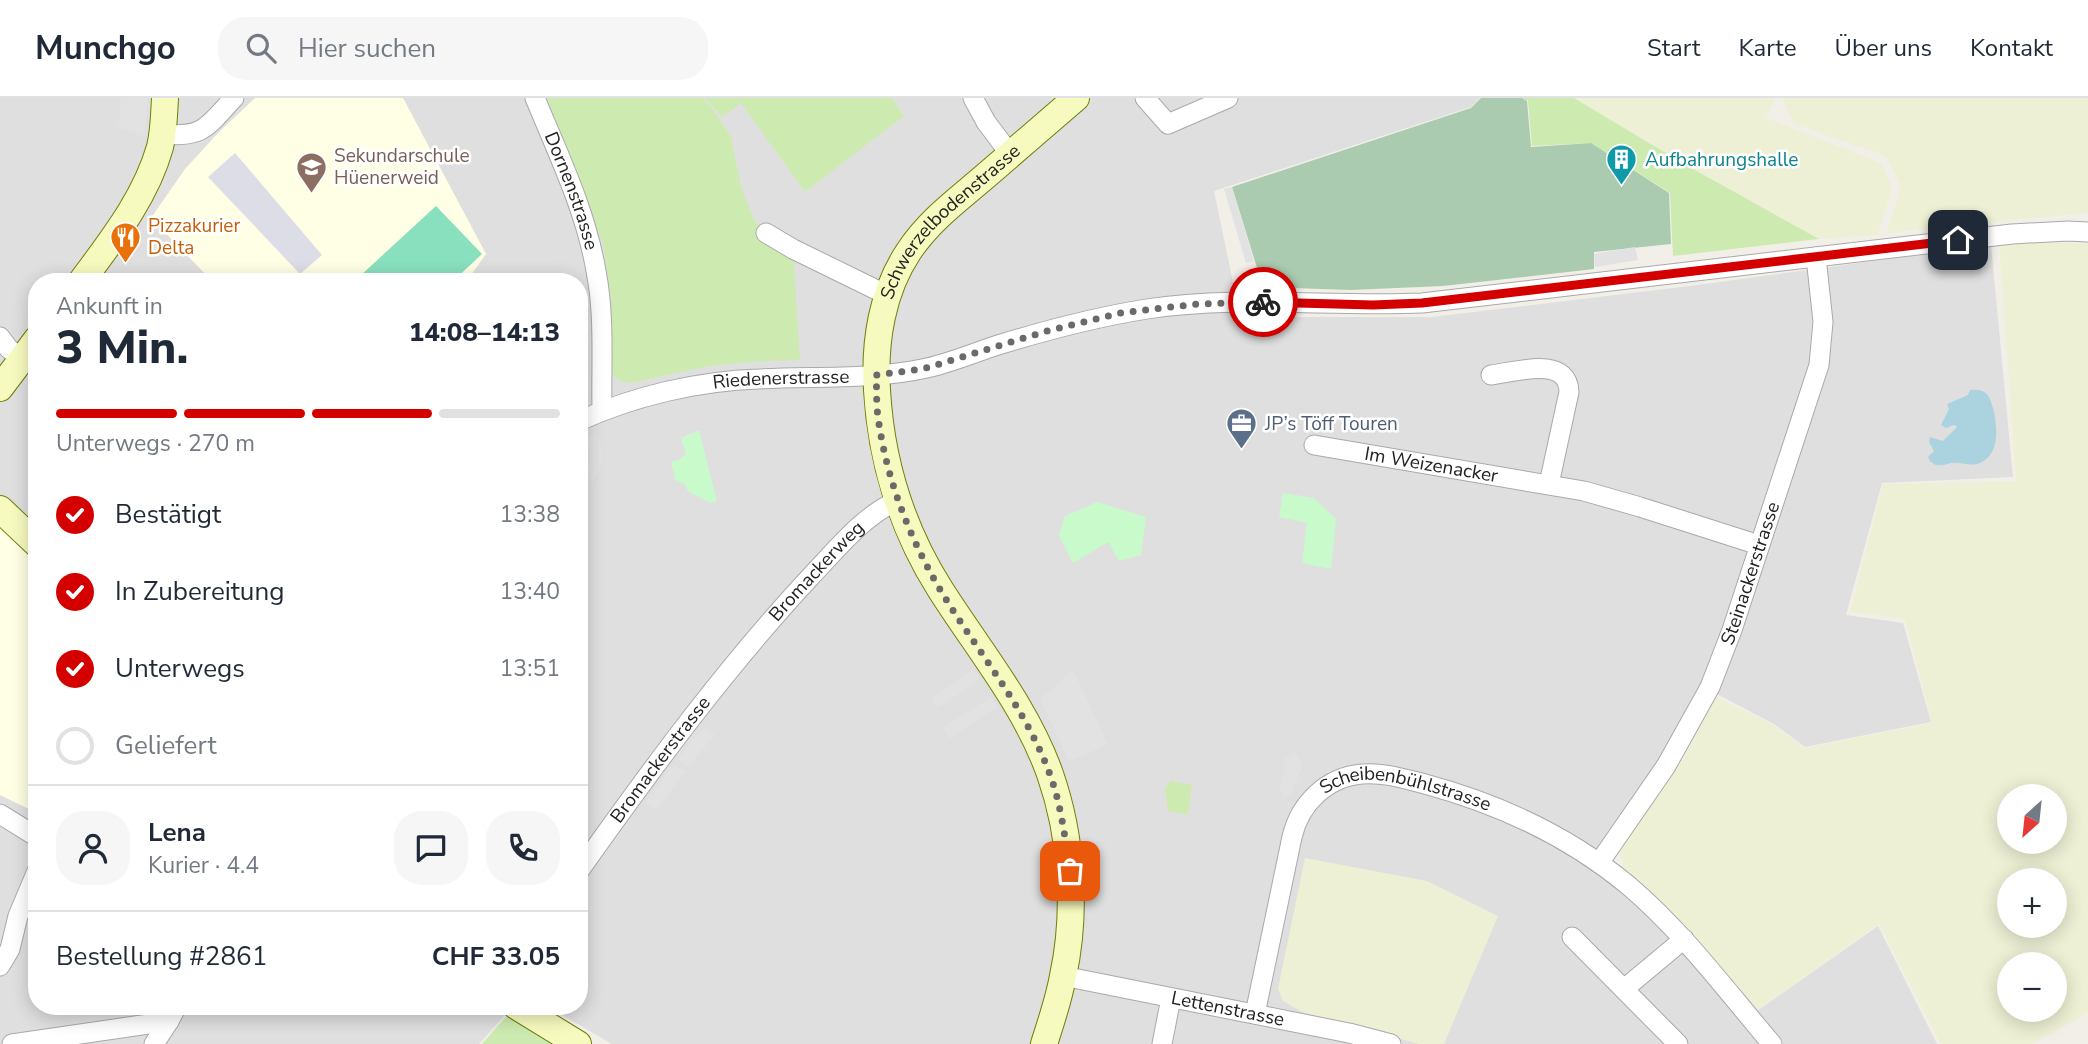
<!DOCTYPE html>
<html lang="de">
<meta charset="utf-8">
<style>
:root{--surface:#fff;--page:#f6f6f7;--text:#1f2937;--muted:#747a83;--line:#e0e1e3;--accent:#d40000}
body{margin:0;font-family:"Nunito Sans",sans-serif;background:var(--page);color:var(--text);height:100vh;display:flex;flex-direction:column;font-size:26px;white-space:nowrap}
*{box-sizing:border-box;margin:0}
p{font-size:23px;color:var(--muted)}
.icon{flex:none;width:38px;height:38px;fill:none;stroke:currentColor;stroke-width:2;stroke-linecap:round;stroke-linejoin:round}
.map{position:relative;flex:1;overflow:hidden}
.details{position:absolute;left:28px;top:175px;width:560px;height:742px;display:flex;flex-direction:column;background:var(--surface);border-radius:28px;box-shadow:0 4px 18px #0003}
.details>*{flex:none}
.needle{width:46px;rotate:207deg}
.tools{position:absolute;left:1997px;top:686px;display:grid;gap:14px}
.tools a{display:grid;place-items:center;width:70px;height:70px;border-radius:50%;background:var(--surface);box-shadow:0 4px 18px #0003;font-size:35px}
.pin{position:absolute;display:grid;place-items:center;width:60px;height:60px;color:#fff;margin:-30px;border-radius:14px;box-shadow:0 4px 10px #0006}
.courier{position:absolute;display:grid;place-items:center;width:70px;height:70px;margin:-35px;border:5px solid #d40000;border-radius:50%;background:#fff;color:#222;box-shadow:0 2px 9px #0007}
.summary em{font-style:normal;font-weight:800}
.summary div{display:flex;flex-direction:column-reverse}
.summary{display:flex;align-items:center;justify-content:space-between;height:119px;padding:0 28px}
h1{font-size:46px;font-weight:800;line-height:52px}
.bar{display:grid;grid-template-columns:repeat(4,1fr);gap:10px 7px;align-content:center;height:84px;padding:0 28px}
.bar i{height:9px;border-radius:5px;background:var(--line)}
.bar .current{background:var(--accent)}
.bar p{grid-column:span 4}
.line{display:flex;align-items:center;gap:18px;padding:0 28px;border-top:2px solid var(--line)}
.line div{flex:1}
.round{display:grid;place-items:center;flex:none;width:74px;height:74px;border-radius:28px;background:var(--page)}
ol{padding:0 28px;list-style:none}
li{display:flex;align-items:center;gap:21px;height:77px}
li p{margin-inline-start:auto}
li .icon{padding:7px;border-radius:50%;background:var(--accent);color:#fff;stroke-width:4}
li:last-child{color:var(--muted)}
li i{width:38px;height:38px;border:4px solid var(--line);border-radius:50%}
header{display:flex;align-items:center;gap:42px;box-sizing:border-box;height:98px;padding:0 35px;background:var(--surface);border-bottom:2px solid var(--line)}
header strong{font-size:33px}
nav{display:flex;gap:38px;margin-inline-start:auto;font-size:24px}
.search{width:490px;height:63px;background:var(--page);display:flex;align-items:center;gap:18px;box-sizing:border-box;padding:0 24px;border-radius:28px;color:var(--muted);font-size:26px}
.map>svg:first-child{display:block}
.residential{fill:#e0dfdf}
.education{fill:#ffffe5}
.farmland{fill:#eef0d5;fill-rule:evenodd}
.grass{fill:#cdebb0}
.cemetery{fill:#aacbaf}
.park{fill:#c8facc}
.pitch{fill:#88e0be}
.parking{fill:#e2e2e2}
.plaza{fill:#dddde8}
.water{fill:#aad3df}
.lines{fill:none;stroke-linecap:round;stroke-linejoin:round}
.street-casing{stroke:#a9a9a9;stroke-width:21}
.secondary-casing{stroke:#707d05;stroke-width:28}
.street{stroke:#fff;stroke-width:19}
.secondary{stroke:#f7fabf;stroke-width:26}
.done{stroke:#6b6a68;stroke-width:7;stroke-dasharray:0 12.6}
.route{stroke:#d40000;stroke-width:9}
.labels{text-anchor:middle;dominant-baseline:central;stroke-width:5;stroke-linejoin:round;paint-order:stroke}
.education-label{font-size:19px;fill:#785e54;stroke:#fff;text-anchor:start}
.culture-label{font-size:19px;fill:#0d838f;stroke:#fff;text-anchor:start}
.street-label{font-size:19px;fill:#222;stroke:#fff}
.food-label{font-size:19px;fill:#c56008;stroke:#fff;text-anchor:start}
.service-label{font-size:19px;fill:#4e5e75;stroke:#fff;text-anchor:start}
</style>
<header>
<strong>Munchgo</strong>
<div class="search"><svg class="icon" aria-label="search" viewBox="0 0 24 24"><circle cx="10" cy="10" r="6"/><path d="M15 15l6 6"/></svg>Hier suchen</div>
<nav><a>Start</a><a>Karte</a><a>Über uns</a><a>Kontakt</a></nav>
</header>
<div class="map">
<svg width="2088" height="946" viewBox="0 0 2088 946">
<rect width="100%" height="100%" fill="#f2efe9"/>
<path class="residential" d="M0,0H1480L1471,9L1214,93L1234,189L1295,219H1432L1698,187L1991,147L2013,379L1882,385L1846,517L1903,525L1931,624L1805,649L1774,626L1717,596L1658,695L1612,764L1679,824L1757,913L1878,828L1937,946H612L547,908H579V184H37V908H513L479,946H0Z"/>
<g class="education">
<path d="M255,0H403L486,156L466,184H213L151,120L185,71L219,34Z"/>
<path d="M0,428L37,464V715L0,697Z"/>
</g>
<g class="farmland">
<path d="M1574,0H1775L1766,20L1881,65L1892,89L1878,137L1819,141L1686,67Z"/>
<path d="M1785,0H2088V115L1887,135L1901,87L1886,58L1795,26L1783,4Z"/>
<path d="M1999,143L2088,146V915L2032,946H1941L1879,826L1758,912L1680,823L1624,774L1620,751L1683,661L1716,599L1771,625L1804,650L1932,625L1905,521L1850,514L1883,386L2016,383ZM2009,698H2054V744H2009ZM2009,782H2054V828H2009ZM2009,866H2054V912H2009Z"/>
<path d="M1305,760L1427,783L1498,818L1444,946H1419L1302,914L1283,903L1278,891Z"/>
</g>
<g class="grass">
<path d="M547,0H703L712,10L731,39L741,89L754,122L766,135L793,151L800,262L761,263L709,268L631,285L619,283L612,275L611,266V198L603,146Z"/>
<path d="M705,0H892L904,18L805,94L741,5L722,19Z"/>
<path d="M1522,0H1574L1686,67L1819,141L1673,158L1670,95L1591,45L1532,48L1528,3Z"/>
<path d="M1171,683L1192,687L1188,717L1168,713L1165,690Z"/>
<path d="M510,914L560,946H482Z"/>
</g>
<path class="cemetery" d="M1481,0H1522L1527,3L1531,49L1591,45L1669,95L1671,146L1594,154V171L1443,188L1350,192L1263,189L1232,89L1471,10Z"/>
<g class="park">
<path d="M699,332L717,403L710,405L688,393L684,385H680L674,381L675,376L672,370V363L679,362L686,356L681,340Z"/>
<path d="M1283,395L1314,400L1336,421L1331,471L1302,465L1307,425L1279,419Z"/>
<path d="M1097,404L1146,419L1141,457L1119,463L1108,444L1073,465L1059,437L1065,418Z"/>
</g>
<path class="pitch" d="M436,108L482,156L452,184H365L360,178Z"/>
<g class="parking">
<path d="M121,0H148L145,39L119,30Z"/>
<path d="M1232,89L1254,163L1246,165L1224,91Z"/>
<path d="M1635,149L1638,162L1595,169L1594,156Z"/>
<path d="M595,334L602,349L603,359L599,374L592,384L585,373L590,358L585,342Z"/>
<path d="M973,571L980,582L938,610L931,600Z"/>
<path d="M1073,572L1108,646L1069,664L1040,601Z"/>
<path d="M991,599L998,609L949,641L943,630Z"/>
<path d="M702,630L715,636L689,669L678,661Z"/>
<path d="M1295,654L1303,666L1291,696L1285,700L1279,691L1285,668L1282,663Z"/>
<path d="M674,666L685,674L656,713L645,705Z"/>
</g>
<path class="plaza" d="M235,55L322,157L300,176L208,79Z"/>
<path class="water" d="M1970,292C1989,290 1990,300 1994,314C1997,330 2000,354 1982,364C1972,370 1961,363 1951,365C1941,368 1933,370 1928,359L1934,353L1929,344L1930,339L1943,343L1957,329L1954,327L1946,330L1941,327L1949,311L1947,306L1968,297Z"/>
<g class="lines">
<defs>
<g id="street">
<path id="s1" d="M535,0C558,56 586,113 596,173C605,218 601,267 602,313"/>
<path d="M973,0L986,24L1010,56"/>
<path d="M1145,0L1168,26L1228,0"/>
<path d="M163,36C205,40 207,28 234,0"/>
<path d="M766,135L793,151L887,197"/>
<path d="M0,239L9,251L22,261"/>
<path d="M1491,277C1515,274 1568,257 1569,294L1549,386"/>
<path id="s2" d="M579,323C634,298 698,283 759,281C812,278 869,282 922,271C948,266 973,255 998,247C1047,232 1096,219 1147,211C1238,197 1330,209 1422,205L2012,136L2068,133L2088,134"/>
<path id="s3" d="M1314,347L1584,393L1640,409L1759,447"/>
<path d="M0,716L37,739"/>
<path id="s4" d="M1599,765L1666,668L1710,589L1732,532L1819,267L1823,224L1816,159"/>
<path id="s5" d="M579,773C652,670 727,568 813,476C837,451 864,417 897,403"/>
<path d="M1572,839L1678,946"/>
<path d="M0,868L10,851L18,818L37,773"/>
<path id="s6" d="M1063,878L1349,935L1391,946"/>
<path d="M1624,891L1684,841"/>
<path id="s7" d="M1255,916L1292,739C1300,705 1327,679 1362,676C1383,674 1405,681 1425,686C1499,706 1570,739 1629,788C1683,834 1726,892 1772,946"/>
<path d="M12,946L169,923L177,908"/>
<path d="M154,946L169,923"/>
<path d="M1162,946L1171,900"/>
</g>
<g id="secondary">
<path d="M81,184C112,142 146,99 160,49C164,33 164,16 165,0"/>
<path d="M0,290L37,241"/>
<path d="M0,411L37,446"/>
<path d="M516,908L578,946"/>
<path id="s8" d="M1044,946C1051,924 1059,901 1063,878C1077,813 1072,739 1050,676C1026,608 978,551 940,491C902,431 881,362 877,292C874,244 882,193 909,153C928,124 956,103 982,81C1013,54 1045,27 1076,0"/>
</g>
</defs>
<use href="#street" class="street-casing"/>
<use href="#secondary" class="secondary-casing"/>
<use href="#street" class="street"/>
<use href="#secondary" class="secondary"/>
</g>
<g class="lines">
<path class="done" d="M1070,773C1065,740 1061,705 1049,674C1023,605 975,551 938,488C908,436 886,379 878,319C876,305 877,291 876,277L923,271L1047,233L1121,215L1197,206L1263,204"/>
<path class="route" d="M1263,204L1373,207L1422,205L1958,142"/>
</g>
<defs>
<symbol id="building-pin" viewBox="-11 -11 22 30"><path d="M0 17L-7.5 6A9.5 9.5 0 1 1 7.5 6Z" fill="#0f9aa8" stroke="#fff"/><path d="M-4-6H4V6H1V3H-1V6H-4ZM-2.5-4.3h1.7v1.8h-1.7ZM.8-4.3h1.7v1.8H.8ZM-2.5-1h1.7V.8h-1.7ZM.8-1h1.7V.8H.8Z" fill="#fff"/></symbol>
<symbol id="school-pin" viewBox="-11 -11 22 30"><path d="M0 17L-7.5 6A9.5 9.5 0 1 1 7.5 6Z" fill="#8d6e63" stroke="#fff"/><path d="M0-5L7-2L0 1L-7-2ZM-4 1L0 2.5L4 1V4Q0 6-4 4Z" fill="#fff"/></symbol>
<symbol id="restaurant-pin" viewBox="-11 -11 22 30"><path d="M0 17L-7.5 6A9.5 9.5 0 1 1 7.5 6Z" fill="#e8710a" stroke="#fff"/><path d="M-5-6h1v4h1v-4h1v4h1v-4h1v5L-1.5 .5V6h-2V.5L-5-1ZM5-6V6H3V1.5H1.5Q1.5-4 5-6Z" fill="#fff"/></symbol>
<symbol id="office-pin" viewBox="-11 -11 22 30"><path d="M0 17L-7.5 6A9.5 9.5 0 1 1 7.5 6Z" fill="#5c6f8a" stroke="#fff"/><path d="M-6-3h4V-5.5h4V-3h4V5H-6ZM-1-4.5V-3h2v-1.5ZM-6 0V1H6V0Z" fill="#fff"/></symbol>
</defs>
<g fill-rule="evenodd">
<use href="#building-pin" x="1604" y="44" width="35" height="47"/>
<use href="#school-pin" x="294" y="52" width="35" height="47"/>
<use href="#restaurant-pin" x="108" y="122" width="35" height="47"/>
<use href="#office-pin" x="1224" y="308" width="35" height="47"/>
</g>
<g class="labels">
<g class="education-label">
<text x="334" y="58">Sekundarschule<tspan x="334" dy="22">Hüenerweid</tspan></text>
</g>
<g class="culture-label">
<text x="1645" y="62">Aufbahrungshalle</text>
</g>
<g class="street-label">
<text stroke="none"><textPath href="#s1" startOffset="100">Dornenstrasse</textPath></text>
<text stroke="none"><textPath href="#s8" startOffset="896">Schwerzelbodenstrasse</textPath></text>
<text stroke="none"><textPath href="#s2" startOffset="208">Riedenerstrasse</textPath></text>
<text stroke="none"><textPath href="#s3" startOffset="119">Im Weizenacker</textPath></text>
<text stroke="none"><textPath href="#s5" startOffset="383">Bromackerweg</textPath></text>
<text stroke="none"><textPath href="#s4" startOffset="329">Steinackerstrasse</textPath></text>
<text stroke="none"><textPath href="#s5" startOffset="138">Bromackerstrasse</textPath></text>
<text stroke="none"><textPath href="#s7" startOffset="326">Scheibenbühlstrasse</textPath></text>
<text stroke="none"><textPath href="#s6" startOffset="168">Lettenstrasse</textPath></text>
</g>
<g class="food-label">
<text x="148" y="128">Pizzakurier<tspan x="148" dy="22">Delta</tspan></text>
</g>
<g class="service-label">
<text x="1265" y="326">JP’s Töff Touren</text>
</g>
</g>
</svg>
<div class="tools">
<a><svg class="needle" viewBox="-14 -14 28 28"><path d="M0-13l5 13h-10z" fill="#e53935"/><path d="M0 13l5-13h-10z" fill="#747a83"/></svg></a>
<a>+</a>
<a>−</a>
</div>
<div class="pin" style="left:1070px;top:773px;background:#ea580c"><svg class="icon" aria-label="bag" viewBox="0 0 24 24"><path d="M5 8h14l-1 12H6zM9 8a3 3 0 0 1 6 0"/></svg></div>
<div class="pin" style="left:1958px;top:142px;background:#1f2937"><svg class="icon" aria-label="home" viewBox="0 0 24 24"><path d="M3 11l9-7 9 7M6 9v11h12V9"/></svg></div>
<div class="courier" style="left:1263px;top:204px"><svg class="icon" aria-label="bike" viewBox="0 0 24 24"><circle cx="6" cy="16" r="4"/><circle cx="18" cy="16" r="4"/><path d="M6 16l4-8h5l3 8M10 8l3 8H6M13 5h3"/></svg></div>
<section class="details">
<div class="summary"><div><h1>3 Min.</h1><p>Ankunft in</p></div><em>14:08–14:13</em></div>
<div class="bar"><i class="current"></i><i class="current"></i><i class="current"></i><i></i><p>Unterwegs · 270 m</p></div>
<ol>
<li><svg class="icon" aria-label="check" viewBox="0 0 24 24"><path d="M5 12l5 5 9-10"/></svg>Bestätigt<p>13:38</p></li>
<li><svg class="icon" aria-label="check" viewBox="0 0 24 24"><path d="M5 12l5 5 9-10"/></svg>In Zubereitung<p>13:40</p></li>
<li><svg class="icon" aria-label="check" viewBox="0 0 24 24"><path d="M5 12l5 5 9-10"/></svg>Unterwegs<p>13:51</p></li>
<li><i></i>Geliefert</li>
</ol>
<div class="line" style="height:126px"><a class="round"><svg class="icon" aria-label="person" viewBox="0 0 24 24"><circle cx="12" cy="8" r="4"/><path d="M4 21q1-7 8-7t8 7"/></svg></a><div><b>Lena</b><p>Kurier · 4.4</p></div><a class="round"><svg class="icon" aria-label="chat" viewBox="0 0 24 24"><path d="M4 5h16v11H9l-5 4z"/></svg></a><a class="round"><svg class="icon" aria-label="phone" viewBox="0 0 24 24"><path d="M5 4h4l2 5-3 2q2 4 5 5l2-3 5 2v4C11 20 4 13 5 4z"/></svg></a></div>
<div class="line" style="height:91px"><div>Bestellung #2861</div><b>CHF 33.05</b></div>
</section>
</div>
